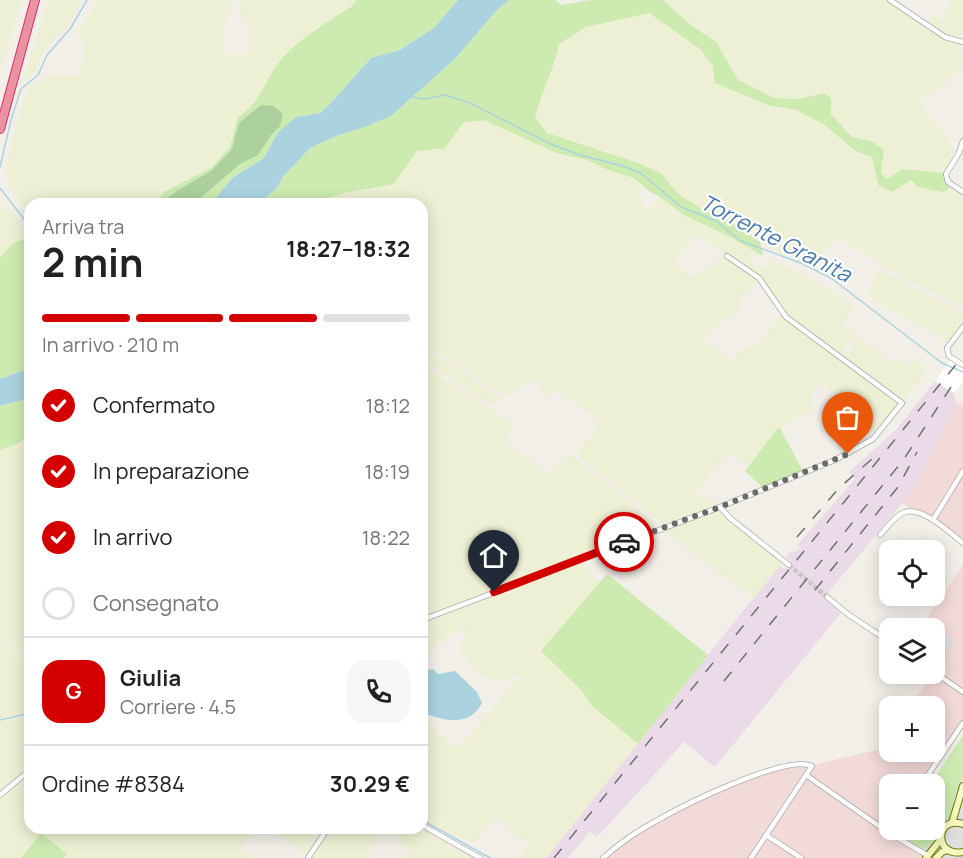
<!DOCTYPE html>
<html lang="it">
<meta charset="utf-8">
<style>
:root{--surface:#fff;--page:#f6f6f6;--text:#222;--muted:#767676;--line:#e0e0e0;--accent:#d40000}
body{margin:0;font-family:Manrope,sans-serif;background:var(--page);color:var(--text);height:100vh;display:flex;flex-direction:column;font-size:22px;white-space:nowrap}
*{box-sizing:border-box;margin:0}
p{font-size:20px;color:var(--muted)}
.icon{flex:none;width:33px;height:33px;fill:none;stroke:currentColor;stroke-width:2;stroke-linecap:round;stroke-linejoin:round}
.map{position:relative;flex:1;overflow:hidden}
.panel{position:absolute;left:24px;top:198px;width:404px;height:636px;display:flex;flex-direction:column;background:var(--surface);border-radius:18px;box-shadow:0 3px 15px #0003}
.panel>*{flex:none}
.controls{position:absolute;left:879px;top:540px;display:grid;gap:12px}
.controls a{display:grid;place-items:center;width:66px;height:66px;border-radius:12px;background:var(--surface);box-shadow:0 3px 15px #0003;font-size:30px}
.pin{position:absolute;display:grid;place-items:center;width:51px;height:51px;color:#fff;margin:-62px -26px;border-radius:50% 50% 50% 0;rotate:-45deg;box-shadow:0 0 6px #0007}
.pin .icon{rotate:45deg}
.courier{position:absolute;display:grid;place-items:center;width:60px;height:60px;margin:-30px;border:4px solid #d40000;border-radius:50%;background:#fff;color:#222;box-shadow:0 2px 8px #0007}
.summary em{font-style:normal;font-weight:700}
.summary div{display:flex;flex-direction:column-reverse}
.summary{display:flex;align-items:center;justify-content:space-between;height:102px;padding:0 18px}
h1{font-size:39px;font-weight:700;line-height:45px}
.bar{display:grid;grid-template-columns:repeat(4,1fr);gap:9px 6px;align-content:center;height:72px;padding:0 18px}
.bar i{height:8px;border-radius:4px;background:var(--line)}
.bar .selected{background:var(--accent)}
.bar p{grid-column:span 4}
.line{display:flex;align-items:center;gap:15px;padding:0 18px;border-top:2px solid var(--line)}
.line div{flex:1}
.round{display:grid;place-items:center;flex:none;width:63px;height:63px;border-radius:18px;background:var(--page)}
ol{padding:0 18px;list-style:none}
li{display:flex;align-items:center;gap:18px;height:66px}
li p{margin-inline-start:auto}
li .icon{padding:6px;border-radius:50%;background:var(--accent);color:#fff;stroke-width:4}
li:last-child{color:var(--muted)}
li i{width:33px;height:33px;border:3px solid var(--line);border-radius:50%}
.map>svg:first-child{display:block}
.residential{fill:#e0dfdf}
.commercial{fill:#f2dad9}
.industrial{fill:#ebdbe8}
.farmland{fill:#eef0d5}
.grass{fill:#cdebb0}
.forest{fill:#add19e}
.parking{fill:#e2e2e2}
.water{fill:#aad3df}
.pier{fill:#fff}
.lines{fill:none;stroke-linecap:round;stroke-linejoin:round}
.stream{stroke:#aad3df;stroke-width:1.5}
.street-tunnel{stroke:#c8c6c1;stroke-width:4.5;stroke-dasharray:4.5 2;stroke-linecap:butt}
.street-casing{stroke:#a9a9a9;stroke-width:6}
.secondary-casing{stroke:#707d05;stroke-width:8}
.highway-casing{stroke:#dc2a67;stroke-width:10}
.street{stroke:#fff;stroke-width:4.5}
.secondary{stroke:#f7fabf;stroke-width:6}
.highway{stroke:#e892a2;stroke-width:8}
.rail{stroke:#707070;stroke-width:1.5;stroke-dasharray:12 12;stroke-linecap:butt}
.done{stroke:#6b6a68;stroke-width:6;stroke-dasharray:0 10.8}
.route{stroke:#d40000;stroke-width:8}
.labels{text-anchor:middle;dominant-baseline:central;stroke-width:4.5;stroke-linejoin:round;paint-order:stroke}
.water-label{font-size:22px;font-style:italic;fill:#4a7aab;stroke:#fff}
</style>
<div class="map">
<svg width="963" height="858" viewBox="0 0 963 858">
<rect width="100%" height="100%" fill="#f2efe9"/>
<path class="residential" d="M963,787V858H919L924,846Z"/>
<g class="commercial">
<path d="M956,403L963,404V543L933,520L902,503L913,490Z"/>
<path d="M963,565V723L922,784H890V830H892L890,833L927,855L926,858H603L655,821L750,777L783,767L813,765L881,749L889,736L890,752H934V706H910L932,674H934V628H920Z"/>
</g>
<path class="industrial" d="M935,381L954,393L956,403L913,490L824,598L841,613L715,767L684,742L601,833L596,837L590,831L568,858H546L779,566L785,569L791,561L786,557L790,552L797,551L801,547L798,544L855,479L849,472L895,431Z"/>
<g class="farmland">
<path d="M0,0H22L0,73Z"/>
<path d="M49,0H82L67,27L52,41L41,57L33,74L21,84Z"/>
<path d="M97,0H233L230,14L223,26L222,54H248L250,24L238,11V0H356L352,6L313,31L249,111L238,117L230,147L211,168L166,191L153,204H30V212L10,190L5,170L23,99L33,84L56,74L80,77L85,40L77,36Z"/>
<path d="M663,0H887L948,40L959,45L963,59L961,70L920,102L958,153L944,173L924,172L887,179L881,173L871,141L853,137L831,114L830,98L823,93L800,99L774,98L738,80L716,42L691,25Z"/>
<path d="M951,0H963V35L954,37L928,24L932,14L943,19Z"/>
<path d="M649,13L700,49L713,66L768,105L796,110L825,125L854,150L872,157L878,185L911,180L942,192L949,189L963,194V309L881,266L880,262L839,240L828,246L820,261H803L779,253L726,219L703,210L677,193L662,174L547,133L535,117L542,91L555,64L559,44L586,27Z"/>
<path d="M484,120L557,153L587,160L608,170L634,178L642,184L640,195L645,209L654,204L659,196L684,215L732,238L758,253L751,262L755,265L765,268L769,261L791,269L838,294L855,308L842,324L856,334L840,355L784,314L760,277L697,235L674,262L692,278L725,256L760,281L743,294L739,312L725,319L704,339L730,361L744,346L751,349L756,346L779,317L782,316L898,401V406L875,435L865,423L867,416L820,383L811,393L813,410L776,430L748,466L730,453L716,465L706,478L707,479L695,493L699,497L708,499L716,505L668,523L659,522L576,453L601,422L574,401L571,403L557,390L545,398L536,379L506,397L422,343V204H333L322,200L344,193L394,184L417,151L445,148L463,123Z"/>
<path d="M0,203L14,213L28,237L12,244L0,258Z"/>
<path d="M880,269L963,313V325L951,338L942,341L934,333L879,304L868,295L875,272Z"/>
<path d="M858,337L891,361L902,360L911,366L917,358L924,366L925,374L923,377L904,400L844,357Z"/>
<path d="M422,345L501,398L495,407L422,361Z"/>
<path d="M422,365L512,422L513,429L507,437L508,445L526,456L544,473H549L566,456H573L655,523L656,526L422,618Z"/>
<path d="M30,435V660L0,640V450L17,444Z"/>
<path d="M717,511L782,563L753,599L662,529Z"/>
<path d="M580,562L600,583L542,651L582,691L591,705L638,744L546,858H518L528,844L496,817L474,844L430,824L422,818V720L459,748L522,674L503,681L484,678L461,653V644L466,634L464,627L442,641L422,658V622Z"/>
<path d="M0,643L30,662V711L0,719Z"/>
<path d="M30,715V768L0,793V722Z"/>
<path d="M30,774V828H327L308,856L275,833L264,830H254L240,849L253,858H71L41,833L21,858H0V798Z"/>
<path d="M422,826L478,858H403L409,849L394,840L401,828H422Z"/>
<path d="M330,828H395L389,837L381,833L368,853L375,858H309Z"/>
</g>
<g class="grass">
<path d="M356,0H458L434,28L400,50L371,58L329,105L320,113L296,117L278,132L264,158L232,178L211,204H153L166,191L211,168L230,147L238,117C260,104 265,80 280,61C296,40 330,21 352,6Z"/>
<path d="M509,0H555L561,5L591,0H663L691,25L716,42L738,80L774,98L800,99L824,93L831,98V114L852,137L871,141L884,150L881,173L887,179L902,169L944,173L949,189L943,192L918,187L911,180L892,192L878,185L872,157L854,150L825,125L796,110L768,105L715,83L713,66L700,49L649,13L586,27L559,44C554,69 542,92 535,117L547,133L638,163L662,174L677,193L703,210L726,219L760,242L763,256L732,238L684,215L659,196L650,192L634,178L608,170L587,160L557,153L484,120L463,123L445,148L417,151L394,184L344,193L323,200L333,204H258L276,189L283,177L310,148L339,135L362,128L391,116L455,59L496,11Z"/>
<path d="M30,236V368L0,379V258L12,244Z"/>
<path d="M30,398V435L17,444L0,450V406Z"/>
<path d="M780,428L803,471L762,487L745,471L776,430Z"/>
<path d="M607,574L708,655L638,744L591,705L582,691L541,651Z"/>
<path d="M963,735V778L954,798L949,821C940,824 936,832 936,840L923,850L901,836L900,833L902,830H934V784H931Z"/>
<path d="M41,833L67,854L64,858H21Z"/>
</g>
<path class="forest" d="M261,105L274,106L283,114L280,126L271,135L258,155L240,164L193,204H160L178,190L211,171L232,149L239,123Z"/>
<path class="parking" d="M924,621L954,640L939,662L935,659L934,628H920Z"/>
<g class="water">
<path d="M458,0H509L496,11L455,59L391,116L362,128L339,135L310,148L283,177L276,189L258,204H211L232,178L264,158L278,132L296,117L320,113L329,105L371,58L400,50L434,28Z"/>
<path d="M30,368V398L0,406V379Z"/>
<path d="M433,669L438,674L455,671L477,692L482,703C469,728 443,721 422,712V676L426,670Z"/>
</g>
<path class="pier" d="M954,356L963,361V382L954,393L935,381Z"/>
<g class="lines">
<g class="stream">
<path d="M413,97L424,99L446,95L470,103L553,145L580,155L626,167L642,174L681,207L716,221L741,241L801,263L831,278L942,363L963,372"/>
<path d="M0,167L11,120L21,89L38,75L47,55L70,29L87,0"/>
<path d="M0,188L30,227"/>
<path d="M0,720L30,713"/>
<path d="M422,820L490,858"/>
</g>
<path class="street-tunnel" d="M789,565L827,597"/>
<defs>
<g id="street">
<path d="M890,0L945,37L963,42"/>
<path d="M963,141L959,153L946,174L948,182L963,192"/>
<path d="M963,327L947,348L949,356L963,365"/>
<path d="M720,507L730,518L789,565"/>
<path d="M933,520L963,471"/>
<path d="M880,535C887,528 895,515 905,512C922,506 950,533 963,543"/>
<path d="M827,597L849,615L890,642"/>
<path d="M422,620L720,507L835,460L873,439L902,403L786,317L759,278L727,256"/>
<path d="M934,672L963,692"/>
<path d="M806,775L889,833L927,855"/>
<path d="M922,784L963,723"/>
<path d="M0,795L30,770"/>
<path d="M422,825L480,858"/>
<path d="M766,835L801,858"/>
<path d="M308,858L328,828"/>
<path d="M603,858C619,844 637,831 656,821C682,806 786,754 812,766L751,858"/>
</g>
<g id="secondary">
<path d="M952,823L963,786"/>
<path d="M963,824C934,815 934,858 963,852"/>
<path d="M926,858L941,839"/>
<path d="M936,858L942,852L947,850"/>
</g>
<path id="highway" d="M0,129L35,0"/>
</defs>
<use href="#street" class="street-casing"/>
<use href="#secondary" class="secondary-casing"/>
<use href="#highway" class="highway-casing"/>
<use href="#street" class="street"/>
<use href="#secondary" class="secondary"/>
<use href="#highway" class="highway"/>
<g class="rail">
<path d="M797,537L839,488L872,459"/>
<path d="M815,590L898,487L917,452"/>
<path d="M724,681L904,459L951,387"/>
<path d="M554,858L963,356"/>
</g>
</g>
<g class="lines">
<path class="done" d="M624,542L720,507L848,454"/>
<path class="route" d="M494,592L624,542"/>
</g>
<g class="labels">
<g class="water-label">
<text transform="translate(776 238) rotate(27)">Torrente Granita</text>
</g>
</g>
</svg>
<div class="controls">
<a><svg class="icon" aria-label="locate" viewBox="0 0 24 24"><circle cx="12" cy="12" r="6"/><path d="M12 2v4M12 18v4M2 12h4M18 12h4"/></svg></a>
<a><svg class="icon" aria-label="layers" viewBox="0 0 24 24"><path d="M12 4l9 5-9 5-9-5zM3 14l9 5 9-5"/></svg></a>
<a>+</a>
<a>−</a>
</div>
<div class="pin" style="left:848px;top:454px;background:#ea580c"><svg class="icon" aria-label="bag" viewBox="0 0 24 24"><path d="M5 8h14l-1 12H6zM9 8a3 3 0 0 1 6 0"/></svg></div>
<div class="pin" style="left:494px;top:592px;background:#1f2937"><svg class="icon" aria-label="home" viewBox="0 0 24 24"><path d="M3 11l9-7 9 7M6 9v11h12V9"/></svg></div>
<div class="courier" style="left:624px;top:542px"><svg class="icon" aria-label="car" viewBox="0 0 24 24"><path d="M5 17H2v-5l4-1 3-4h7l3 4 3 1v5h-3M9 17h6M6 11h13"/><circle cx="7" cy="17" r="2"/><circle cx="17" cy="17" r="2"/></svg></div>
<section class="panel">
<div class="summary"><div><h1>2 min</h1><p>Arriva tra</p></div><em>18:27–18:32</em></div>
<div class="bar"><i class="selected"></i><i class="selected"></i><i class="selected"></i><i></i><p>In arrivo · 210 m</p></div>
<ol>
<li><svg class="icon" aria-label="check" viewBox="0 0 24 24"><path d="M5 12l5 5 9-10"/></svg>Confermato<p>18:12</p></li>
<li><svg class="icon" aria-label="check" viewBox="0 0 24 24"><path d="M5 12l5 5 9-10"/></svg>In preparazione<p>18:19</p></li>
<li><svg class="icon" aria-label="check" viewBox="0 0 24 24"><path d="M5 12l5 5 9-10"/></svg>In arrivo<p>18:22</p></li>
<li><i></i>Consegnato</li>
</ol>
<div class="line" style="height:108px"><b class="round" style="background:var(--accent);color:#fff">G</b><div><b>Giulia</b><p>Corriere · 4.5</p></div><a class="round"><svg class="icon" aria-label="phone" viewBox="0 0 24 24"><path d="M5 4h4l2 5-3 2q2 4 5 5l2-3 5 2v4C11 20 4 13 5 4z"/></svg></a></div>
<div class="line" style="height:78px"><div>Ordine #8384</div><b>30.29 €</b></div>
</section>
</div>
